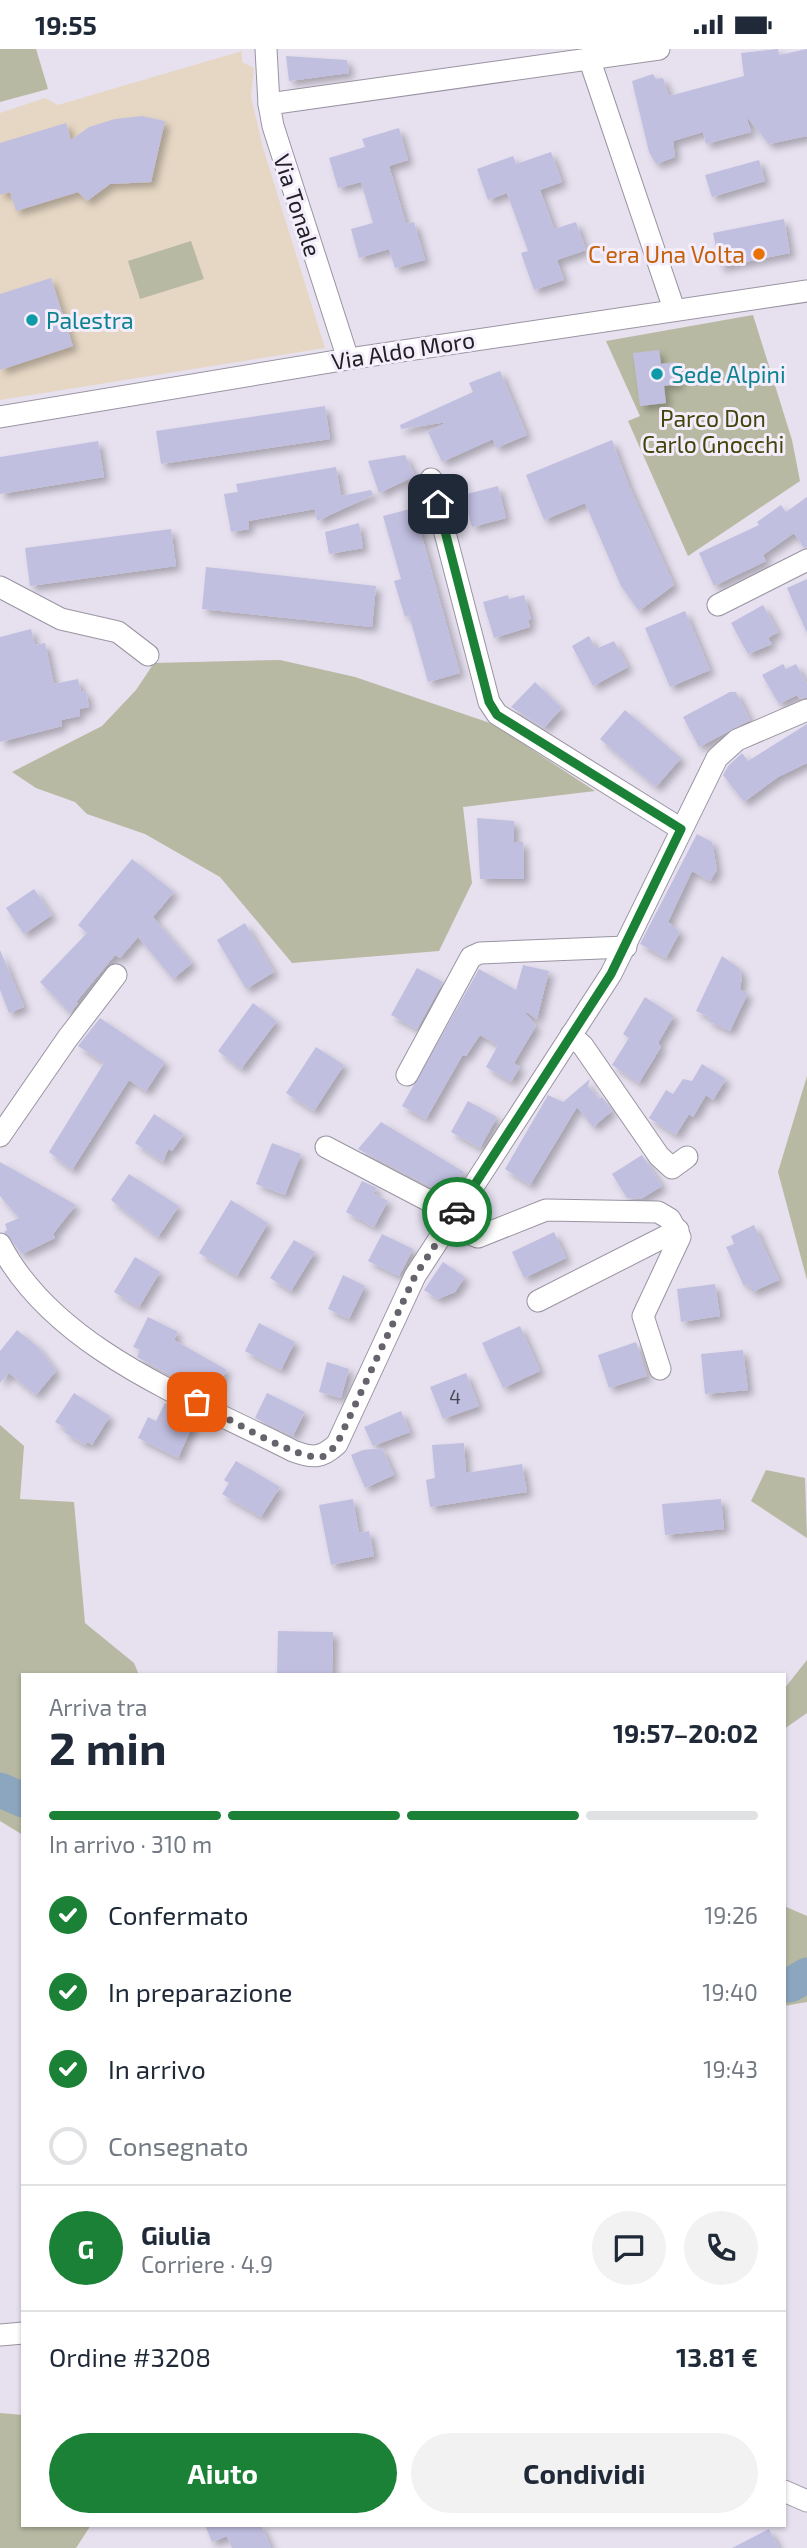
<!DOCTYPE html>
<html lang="it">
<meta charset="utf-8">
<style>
:root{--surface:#fff;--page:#f2f2f3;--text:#1f2937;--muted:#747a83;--line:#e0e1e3;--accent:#1b8136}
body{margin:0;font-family:"Exo 2",sans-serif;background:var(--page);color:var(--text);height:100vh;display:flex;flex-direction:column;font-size:26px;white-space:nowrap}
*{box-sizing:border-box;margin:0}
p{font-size:23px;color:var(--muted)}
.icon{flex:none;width:38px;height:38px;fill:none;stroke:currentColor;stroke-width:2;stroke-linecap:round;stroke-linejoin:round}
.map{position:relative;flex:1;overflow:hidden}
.drawer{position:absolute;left:21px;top:1624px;width:765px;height:854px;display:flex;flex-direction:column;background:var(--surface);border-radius:0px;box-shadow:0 2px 5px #0004}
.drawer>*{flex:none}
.pin{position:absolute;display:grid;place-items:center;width:60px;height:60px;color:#fff;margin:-30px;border-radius:14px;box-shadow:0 4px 10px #0006}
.courier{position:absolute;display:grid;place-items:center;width:70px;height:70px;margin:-35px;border:5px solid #1b8136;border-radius:50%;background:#fff;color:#222;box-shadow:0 2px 9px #0007}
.headline em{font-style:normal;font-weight:700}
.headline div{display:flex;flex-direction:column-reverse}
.headline{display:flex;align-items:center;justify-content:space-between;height:119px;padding:0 28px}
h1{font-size:46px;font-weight:700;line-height:52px}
.bar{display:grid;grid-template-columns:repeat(4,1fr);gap:10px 7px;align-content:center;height:84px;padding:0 28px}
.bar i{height:9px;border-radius:5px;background:var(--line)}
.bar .on{background:var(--accent)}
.bar p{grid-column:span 4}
.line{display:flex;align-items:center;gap:18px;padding:0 28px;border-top:2px solid var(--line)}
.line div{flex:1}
.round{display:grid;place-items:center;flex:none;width:74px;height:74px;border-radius:37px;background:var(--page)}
ol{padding:0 28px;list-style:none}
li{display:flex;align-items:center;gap:21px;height:77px}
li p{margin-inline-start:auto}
li .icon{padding:7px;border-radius:50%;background:var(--accent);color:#fff;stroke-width:4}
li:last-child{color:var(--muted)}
li i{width:38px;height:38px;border:4px solid var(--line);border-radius:50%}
.button{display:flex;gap:14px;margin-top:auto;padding:14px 28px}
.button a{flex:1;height:80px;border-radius:42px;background:var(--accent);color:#fff;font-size:28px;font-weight:700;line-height:80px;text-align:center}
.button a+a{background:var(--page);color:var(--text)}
.status{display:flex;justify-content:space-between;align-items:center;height:49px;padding:0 35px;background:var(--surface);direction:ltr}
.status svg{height:19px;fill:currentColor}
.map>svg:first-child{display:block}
.education{fill:#e6d7c4}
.green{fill:#b7b9a2}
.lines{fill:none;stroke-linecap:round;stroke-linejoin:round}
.river{stroke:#8ca6bf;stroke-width:35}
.building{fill:#c1bfe0;filter:url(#shadow)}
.minor-casing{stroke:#9a94a2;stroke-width:23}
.minor{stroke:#fff;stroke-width:21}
.done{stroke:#67636c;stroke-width:7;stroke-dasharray:0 12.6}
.route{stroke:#1b8136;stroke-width:9}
.food-dot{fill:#e8710a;stroke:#f3edfc;stroke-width:2.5}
.culture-dot{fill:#0f9aa8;stroke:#f3edfc;stroke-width:2.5}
.labels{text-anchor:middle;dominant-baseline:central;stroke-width:6;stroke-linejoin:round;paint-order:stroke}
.number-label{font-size:19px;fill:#4a4854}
.street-label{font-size:23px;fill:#222025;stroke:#f3edfc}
.food-label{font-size:23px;fill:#c56008;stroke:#f3edfc;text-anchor:end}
.culture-label{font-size:23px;fill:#0d838f;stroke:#f3edfc;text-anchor:start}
.park-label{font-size:23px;fill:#43450b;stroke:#f3edfc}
</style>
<div class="status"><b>19:55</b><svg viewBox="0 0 49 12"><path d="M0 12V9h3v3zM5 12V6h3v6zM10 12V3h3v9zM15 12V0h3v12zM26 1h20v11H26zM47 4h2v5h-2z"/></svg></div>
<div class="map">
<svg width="807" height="2499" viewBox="0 0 807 2499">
<defs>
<filter id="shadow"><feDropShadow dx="5" dy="5" stdDeviation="3.5" flood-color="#0004"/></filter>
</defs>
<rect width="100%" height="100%" fill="#e6e0ef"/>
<path class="education" d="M242,2V13L254,19L251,48L263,99L325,299L0,351V64L45,49L58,56Z"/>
<g class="green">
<path d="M0,0H36L48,40L0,53Z"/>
<path d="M191,192L204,230L140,250L128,212Z"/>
<path d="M753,266L792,391L800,432L688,507L628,372L640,367L606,292Z"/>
<path d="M280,611L355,628L493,675L595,742L463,758L472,834L439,902L292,914L220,828L145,785L87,765L75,753L36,739L12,723L102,677L136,641L154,614Z"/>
<path d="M807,1027V1231L778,1123Z"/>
<path d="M0,1376L24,1397L20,1450L74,1453L85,1574L134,1614L139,1626H23V1786L0,1772Z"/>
<path d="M766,1421L805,1429L807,1489L751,1452Z"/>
<path d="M807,1611V1664L784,1680V1640Z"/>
<path d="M784,1857L807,1867V1953L784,1957Z"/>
<path d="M0,2364L23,2366V2476H91L76,2499H0Z"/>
</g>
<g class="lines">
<g class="river">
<path d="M0,1741L23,1751"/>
<path d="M784,1936H790L807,1926"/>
</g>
</g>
<g class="building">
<path d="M778,0L779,6L807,0V87L769,95L746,67L751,83L706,95L703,83L673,92L675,108L656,115L649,103L632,32L653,25L656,30L663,29L669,47L744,27L741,4Z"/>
<path d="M286,7L347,11L349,24L289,32Z"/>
<path d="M142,67L165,72L151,133L110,135L87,152L78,143L16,162L10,143L0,146V94L66,74L71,91L89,78L115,70Z"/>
<path d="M399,79L408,111L389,117L406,175L414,173L425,211L395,219L389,200L359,209L351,180L373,174L361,133L338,139L329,109L365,98L362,90Z"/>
<path d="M551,103L562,133L540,141L554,180L576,173L586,201L557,211L564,231L534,241L521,204L528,202L507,144L488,151L477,120L513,107L516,115Z"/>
<path d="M759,111L765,132L712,148L705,126Z"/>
<path d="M784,170L790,204L720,218L713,184Z"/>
<path d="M51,229L73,297L0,321V245Z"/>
<path d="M659,301L661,315L676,313L679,335L664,337L666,354L640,357L633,304Z"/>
<path d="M500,322L527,386L496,399L493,390L442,413L428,383L447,373L401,380L400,376L473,343L469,334Z"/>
<path d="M325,357L330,390L161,415L156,382Z"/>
<path d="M612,391L629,437L674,536L639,562L621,537L585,454L544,471L526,426Z"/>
<path d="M98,392L104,428L0,445V408Z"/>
<path d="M405,406L415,427L379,444L368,412Z"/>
<path d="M336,418L341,447L371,441L373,446L317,472L315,460L248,472L249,480L231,483L224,445L238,443L236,435Z"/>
<path d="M498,437L506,469L472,478L463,446Z"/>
<path d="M807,448V498L804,499L794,484L763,506L766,512L714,537L699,504L759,476L757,473L781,456L786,463Z"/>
<path d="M414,459L460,624L428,633L409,566L405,568L394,532L401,530L383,467Z"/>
<path d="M359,474L363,499L329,505L325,483Z"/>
<path d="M171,480L176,517L30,537L25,499Z"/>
<path d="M206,518L376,537L372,578L202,560Z"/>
<path d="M807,530V584L787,539Z"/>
<path d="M508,546L509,550L524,546L531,570L528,571L530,578L494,589L483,553Z"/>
<path d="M763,556L778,583L768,589L772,595L748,605L731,574Z"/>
<path d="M685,562L710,621L670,638L645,579Z"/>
<path d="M31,580L35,596L45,594L54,635L78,630L81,643L86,642L89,658L79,660L80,667L61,671L62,677L0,693V588Z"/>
<path d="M589,587L596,600L614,592L628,618L593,637L572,597Z"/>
<path d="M783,615L786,620L796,615L807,635V648L800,650L797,646L779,655L762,626Z"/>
<path d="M535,633L562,659L544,679L511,658Z"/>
<path d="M730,643H736L750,671L699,698L683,668Z"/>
<path d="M625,661L681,709L656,738L600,690Z"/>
<path d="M807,675V714L778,728L744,753L723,726L728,717L742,704L748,712Z"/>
<path d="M477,769L514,772V793H523L524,830H480Z"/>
<path d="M697,785L712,793L717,821L710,832L692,822L668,873L680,883L666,909L640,895Z"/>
<path d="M132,810L174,843L153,868L192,914L173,930L138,888L120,909L115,906L76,953L78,954L70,964L40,933L87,884L78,876Z"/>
<path d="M34,840L52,866L24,885L6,859Z"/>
<path d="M245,874L274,923L246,940L217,891Z"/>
<path d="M0,901L24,958L9,964L0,941Z"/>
<path d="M722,907L739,919L742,927L740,941L748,944L730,982L708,972L709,968L696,962Z"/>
<path d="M523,916L549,922L537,970L523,961L536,977L514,1014L520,1018L511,1033L486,1018L498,996L480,986L466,1007H462L426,1070L402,1057L479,920L516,941Z"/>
<path d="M417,919L443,933L417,980L391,966Z"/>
<path d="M645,948L674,967L658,994L661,998L639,1034L612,1016L629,989L623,985Z"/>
<path d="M253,954L277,972L241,1020L218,1002Z"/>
<path d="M100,969L165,1013L146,1042L129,1031L72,1121L49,1103L104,1014L78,997Z"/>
<path d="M316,998L344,1016L314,1062L286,1044Z"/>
<path d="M702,1015L726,1030L713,1051L706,1046L693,1068L689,1065L676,1086L649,1069L666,1041L673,1045L683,1030L692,1032Z"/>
<path d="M590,1030L588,1037L599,1050L602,1048L612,1062L593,1078L577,1058L530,1136L505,1120L548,1046L563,1053Z"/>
<path d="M468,1052L497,1068L480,1099L451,1083Z"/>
<path d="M154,1065L184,1085L172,1102L168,1100L163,1113L135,1094Z"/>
<path d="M381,1073L464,1123L449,1147L358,1100Z"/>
<path d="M272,1094L301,1105L285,1146L256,1135Z"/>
<path d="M642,1106L662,1137L641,1150L627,1149L612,1125Z"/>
<path d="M0,1113L76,1156L53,1185L55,1189L22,1205L4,1183L7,1181L5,1175L19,1169L0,1147Z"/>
<path d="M129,1125L179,1157L158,1188L111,1151Z"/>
<path d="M362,1132L377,1139L373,1144L388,1152L374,1178L346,1163Z"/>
<path d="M231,1151L268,1174L237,1227L199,1204Z"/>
<path d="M754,1176L779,1231L752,1243L748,1235L744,1237L726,1198L734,1195L731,1187Z"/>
<path d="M554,1183L566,1209L524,1229L512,1203Z"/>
<path d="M382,1185L413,1200L399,1227L368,1212Z"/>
<path d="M294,1191L315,1203L291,1242L270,1229Z"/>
<path d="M135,1208L160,1223L139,1258L114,1243Z"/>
<path d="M443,1213L465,1228L455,1243L438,1250L424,1241Z"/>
<path d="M343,1226L365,1237L349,1270L328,1260Z"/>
<path d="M715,1235L720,1267L681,1273L677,1240Z"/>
<path d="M148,1268L178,1283L174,1291L227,1321L210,1347L137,1308L140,1301L133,1298Z"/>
<path d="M259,1274L295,1293L281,1321L245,1302Z"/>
<path d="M520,1277L540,1322L503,1339L482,1294Z"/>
<path d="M17,1281L38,1298L56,1322L36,1346L9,1324L0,1334V1302Z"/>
<path d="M636,1293L647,1327L609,1339L598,1306Z"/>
<path d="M743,1301L748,1341L705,1345L701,1305Z"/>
<path d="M327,1313L349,1320L341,1349L319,1343Z"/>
<path d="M466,1324L479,1357L443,1370L430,1338Z"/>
<path d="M74,1344L110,1367L92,1396L88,1393L85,1396L64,1383L67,1380L55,1373Z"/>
<path d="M267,1344L305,1363L293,1387L255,1369Z"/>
<path d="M165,1354L196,1369L178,1409L138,1389L148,1368L156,1372Z"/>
<path d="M401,1362L410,1383L373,1397L364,1378Z"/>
<path d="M464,1394L466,1424L522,1415L527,1443L430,1458L426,1431L435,1429L432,1396Z"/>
<path d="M382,1399L394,1426L365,1439L351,1406L363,1401Z"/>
<path d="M236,1412L280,1438L261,1468L222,1445L229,1434L224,1431Z"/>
<path d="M353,1450L359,1484L369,1482L374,1507L331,1516L319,1456Z"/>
<path d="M721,1450L724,1480L665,1486L662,1455Z"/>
<path d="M278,1582L333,1583L332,1626H277Z"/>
<path d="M205,2476H261L271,2499H232L227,2487L212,2493Z"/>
<path d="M769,2480L779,2499H732Z"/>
</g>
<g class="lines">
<defs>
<g id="minor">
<path d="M266,0L269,55L273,77L348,310"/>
<path d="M589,9L674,260"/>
<path d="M269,55L659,0"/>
<path d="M0,368L348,310L807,242"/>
<path d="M431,430L489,653L497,665L681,780"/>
<path d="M0,538L61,570L118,583L148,606"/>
<path d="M718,556L807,511"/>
<path d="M571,986L583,997L659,1107L672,1119L687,1108"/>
<path d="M407,1026L471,908L480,904L626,898"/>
<path d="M0,1087L67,990L116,926"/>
<path d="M326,1098L456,1166"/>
<path d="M449,1176L478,1188L546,1161L658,1163L670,1170L680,1188L643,1267L660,1320"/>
<path d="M0,1195C55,1301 192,1350 293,1402C312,1409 321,1410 337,1395L415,1227L611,925L717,709L737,691L807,661"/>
<path d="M538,1252L678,1181"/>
<path d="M0,2286L23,2284"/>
<path d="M784,2442L807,2452"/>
</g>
</defs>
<use href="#minor" class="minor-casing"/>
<use href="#minor" class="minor"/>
</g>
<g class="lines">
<path class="done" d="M197,1353C219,1364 304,1416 324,1407C328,1405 333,1399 337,1395L415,1227L457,1163"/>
<path class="route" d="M438,455L489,653L497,666L681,780L611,925L457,1163"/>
</g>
<circle class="food-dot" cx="759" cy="205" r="7"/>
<g class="culture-dot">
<circle cx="32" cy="271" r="7"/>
<circle cx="657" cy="325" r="7"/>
</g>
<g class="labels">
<g class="number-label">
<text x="455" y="1347">4</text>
</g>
<g class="street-label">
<text transform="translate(298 156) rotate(72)">Via Tonale</text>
<text transform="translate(403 301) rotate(-9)">Via Aldo Moro</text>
</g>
<g class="food-label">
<text x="745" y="205">C'era Una Volta</text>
</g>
<g class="culture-label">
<text x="46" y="271">Palestra</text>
<text x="671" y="325">Sede Alpini</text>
</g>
<g class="park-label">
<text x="713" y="369">Parco Don<tspan x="713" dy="26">Carlo Gnocchi</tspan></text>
</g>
</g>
</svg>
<div class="pin" style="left:197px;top:1353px;background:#ea580c"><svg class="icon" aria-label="bag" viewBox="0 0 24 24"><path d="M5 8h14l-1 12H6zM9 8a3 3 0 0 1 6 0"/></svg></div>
<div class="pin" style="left:438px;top:455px;background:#1f2937"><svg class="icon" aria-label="home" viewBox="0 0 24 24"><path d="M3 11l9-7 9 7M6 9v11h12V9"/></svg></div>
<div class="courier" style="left:457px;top:1163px"><svg class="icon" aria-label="car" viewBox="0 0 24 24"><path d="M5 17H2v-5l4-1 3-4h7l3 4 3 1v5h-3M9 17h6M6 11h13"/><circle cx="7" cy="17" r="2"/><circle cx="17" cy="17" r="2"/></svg></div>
<section class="drawer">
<div class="headline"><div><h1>2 min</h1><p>Arriva tra</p></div><em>19:57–20:02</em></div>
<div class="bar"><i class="on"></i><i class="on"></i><i class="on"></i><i></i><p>In arrivo · 310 m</p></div>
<ol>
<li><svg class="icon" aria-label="check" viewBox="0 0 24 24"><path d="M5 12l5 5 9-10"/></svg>Confermato<p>19:26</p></li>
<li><svg class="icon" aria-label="check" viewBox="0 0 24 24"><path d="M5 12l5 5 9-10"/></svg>In preparazione<p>19:40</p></li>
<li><svg class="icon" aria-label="check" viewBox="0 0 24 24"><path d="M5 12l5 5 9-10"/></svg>In arrivo<p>19:43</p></li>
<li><i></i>Consegnato</li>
</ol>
<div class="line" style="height:126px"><b class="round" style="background:var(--accent);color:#fff">G</b><div><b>Giulia</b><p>Corriere · 4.9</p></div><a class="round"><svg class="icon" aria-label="chat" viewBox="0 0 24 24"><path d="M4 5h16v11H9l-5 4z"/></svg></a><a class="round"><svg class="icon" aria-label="phone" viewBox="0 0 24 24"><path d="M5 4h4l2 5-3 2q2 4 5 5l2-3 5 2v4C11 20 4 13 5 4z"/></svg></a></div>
<div class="line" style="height:91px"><div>Ordine #3208</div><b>13.81 €</b></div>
<div class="button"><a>Aiuto</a><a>Condividi</a></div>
</section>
</div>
